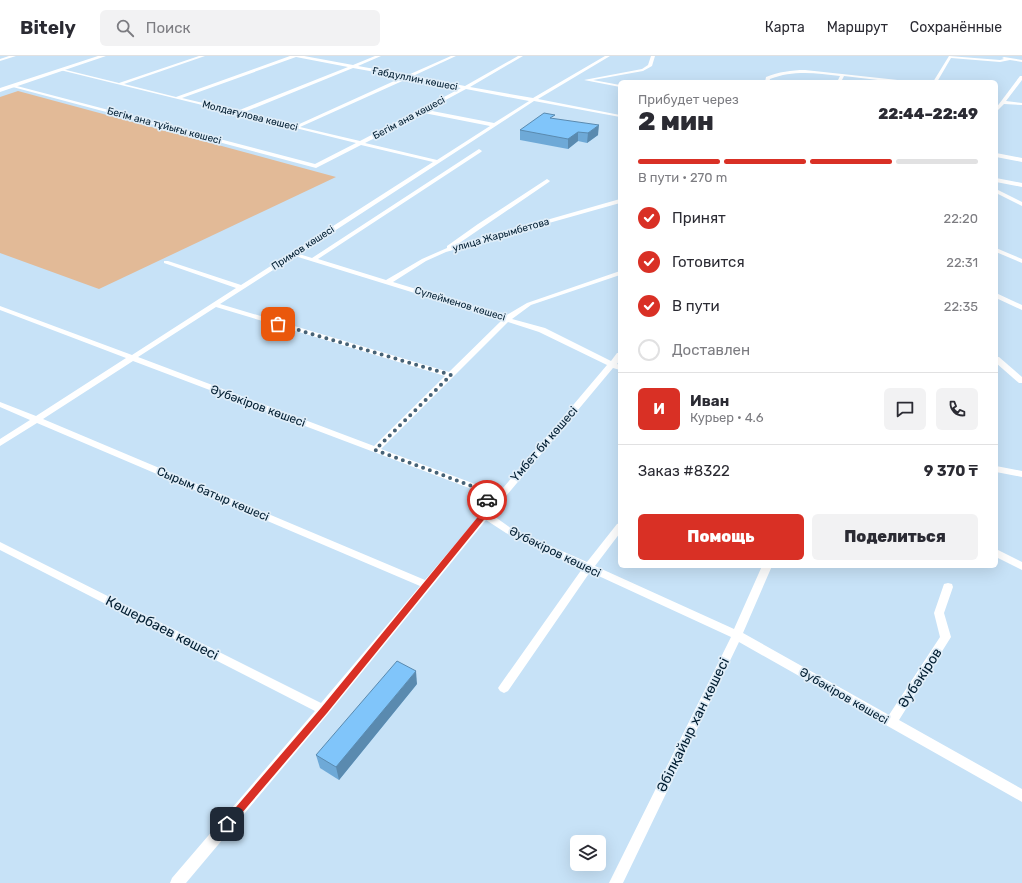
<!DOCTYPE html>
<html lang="ru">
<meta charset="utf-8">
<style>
:root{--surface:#fff;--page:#f2f2f3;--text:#2b2b33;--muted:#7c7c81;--line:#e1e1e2;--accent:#d93025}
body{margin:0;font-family:Rubik,sans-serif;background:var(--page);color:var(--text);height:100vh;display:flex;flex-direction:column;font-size:15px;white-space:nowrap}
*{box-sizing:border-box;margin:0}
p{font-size:13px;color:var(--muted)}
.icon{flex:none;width:22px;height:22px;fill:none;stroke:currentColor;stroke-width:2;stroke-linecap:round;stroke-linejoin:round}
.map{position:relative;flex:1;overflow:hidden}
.panel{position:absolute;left:618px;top:24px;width:380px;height:488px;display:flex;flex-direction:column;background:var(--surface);border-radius:6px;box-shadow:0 4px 16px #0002}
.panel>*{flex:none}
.fabs{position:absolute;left:570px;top:779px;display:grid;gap:8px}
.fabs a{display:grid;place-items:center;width:36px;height:36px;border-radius:6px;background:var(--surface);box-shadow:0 4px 16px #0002;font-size:20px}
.pin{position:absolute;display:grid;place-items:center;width:34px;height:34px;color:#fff;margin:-17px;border-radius:8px;box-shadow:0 2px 6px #0006}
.courier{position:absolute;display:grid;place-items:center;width:40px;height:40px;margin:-20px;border:3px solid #d93025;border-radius:50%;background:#fff;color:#222;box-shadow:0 1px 5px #0007}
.overview em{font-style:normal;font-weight:800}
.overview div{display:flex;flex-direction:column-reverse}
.overview{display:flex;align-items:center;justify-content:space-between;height:68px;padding:0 20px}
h1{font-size:26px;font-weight:800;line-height:30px}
.bar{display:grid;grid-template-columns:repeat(4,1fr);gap:6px 4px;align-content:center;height:48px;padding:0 20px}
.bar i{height:5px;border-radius:3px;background:var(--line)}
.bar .current{background:var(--accent)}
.bar p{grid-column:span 4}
.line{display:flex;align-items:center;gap:10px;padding:0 20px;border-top:1px solid var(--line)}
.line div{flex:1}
.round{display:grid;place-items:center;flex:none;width:42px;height:42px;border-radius:6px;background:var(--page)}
ol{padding:0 20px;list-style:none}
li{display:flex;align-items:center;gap:12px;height:44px}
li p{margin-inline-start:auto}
li .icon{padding:4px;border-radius:50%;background:var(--accent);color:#fff;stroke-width:4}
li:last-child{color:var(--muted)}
li i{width:22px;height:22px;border:2px solid var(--line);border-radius:50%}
.button{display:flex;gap:8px;margin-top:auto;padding:8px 20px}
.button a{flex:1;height:46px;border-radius:6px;background:var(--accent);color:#fff;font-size:16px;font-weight:800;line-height:46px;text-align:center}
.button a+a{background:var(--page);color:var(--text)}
header{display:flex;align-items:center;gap:24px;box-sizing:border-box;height:56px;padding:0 20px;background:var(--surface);border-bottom:1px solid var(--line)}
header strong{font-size:19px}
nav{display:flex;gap:22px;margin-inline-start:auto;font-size:14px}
.search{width:280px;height:36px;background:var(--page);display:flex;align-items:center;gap:10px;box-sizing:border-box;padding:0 14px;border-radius:6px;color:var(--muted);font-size:15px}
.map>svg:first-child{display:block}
.green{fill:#e2ba97}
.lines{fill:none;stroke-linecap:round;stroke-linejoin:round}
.minor{fill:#fff;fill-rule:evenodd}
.tertiary{fill:#fff;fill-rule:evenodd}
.wall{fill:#6ea9d7}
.shaded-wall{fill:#5a8aaf}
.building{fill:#80c5fa;stroke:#5a8aaf}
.route{fill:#d93025}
.done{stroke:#466276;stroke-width:4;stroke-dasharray:0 7.2}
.labels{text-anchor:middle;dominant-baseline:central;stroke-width:3.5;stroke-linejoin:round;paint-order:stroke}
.far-street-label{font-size:10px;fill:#011d31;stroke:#dfedf8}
.street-label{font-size:12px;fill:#011d31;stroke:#dfedf8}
.near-street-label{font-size:14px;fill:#011d31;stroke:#dfedf8}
</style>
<header>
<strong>Bitely</strong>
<div class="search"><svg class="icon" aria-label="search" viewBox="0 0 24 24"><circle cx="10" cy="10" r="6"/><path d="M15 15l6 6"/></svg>Поиск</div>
<nav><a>Карта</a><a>Маршрут</a><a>Сохранённые</a></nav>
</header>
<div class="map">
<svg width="1022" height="827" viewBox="0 0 1022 827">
<rect width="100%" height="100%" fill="#c7e2f7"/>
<path class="green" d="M18,35L336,121L99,233L0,197V41Z"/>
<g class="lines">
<g class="minor">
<path d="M9,0H16L0,5V3Z"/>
<path d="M199,0H205L124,28L176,41L290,0H304L353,9L375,0H381L358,10L408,19L451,0H456L413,20L465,30L518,0H523L470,31L533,42L605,0H610L538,43L620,59V61L534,45L299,198L312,202L479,93L482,95L481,96L318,203L386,224L422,203L447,192V190L478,168L547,123L550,125L549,126L455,190L620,143V147L446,196L426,205L393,226L505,260L527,247L620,215V219L531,249L512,263L545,272L611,305L617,297H620V304L617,308L620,309V314L613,312L491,458L512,473L587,506L617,468L620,467V477L595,510L734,573L762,510H772L743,577L889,659L940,581L934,557L944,528L948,527L952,528L953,531L944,557L951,581L899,664L1022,733V746L739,586L623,827H609L731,581L590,516L508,635L504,637L500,635L498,632L500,629L582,513L506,477L486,464L328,658L186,827H170L172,822L315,655L0,494V486L321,647L420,530L37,367L0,390V383L30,364L0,351V346L36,360L126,302L0,254V250L132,299L236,232L164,207V205H168L241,229L433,106L361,89L316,112L9,30L13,29L315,108L356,87L60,14L62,13L119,27ZM296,1L348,11L237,55L182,42ZM353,12L403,21L295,70L242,57ZM409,22L461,32L360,85L300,71ZM466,33L529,45L494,67L427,54ZM424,57L490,70L437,104L365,87ZM295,200L311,205L502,264L449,316L220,248ZM216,251L445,320L374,390L138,301ZM508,266L539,276L607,309L492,445L494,438L483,431L381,393ZM133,305L477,435L484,439L480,459L425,524L43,363Z"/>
<path d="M651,0H655L652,10L643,15L593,24L620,29V31L584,24L642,13L648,9Z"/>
<path d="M949,0L1000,4L1004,3L1002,2L1004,1L1022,4V6L1010,4L1000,6L951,2L937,26H933Z"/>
<path d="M805,14L907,25L909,26H895L844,20L841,26H837L840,20C816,17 793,14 770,23L769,26H765L766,21C779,16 791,14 805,14Z"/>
<path d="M1020,20H1022V24L1006,45L1022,47V49L1004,48L996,56V52Z"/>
<path d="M996,97L1022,102V106L996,101Z"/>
<path d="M996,122L1022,127V131L996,126Z"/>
<path d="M996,133L1022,146V150L996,137Z"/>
<path d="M996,192L1022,203V207L996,196Z"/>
<path d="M996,237L1022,249V254L996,242Z"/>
<path d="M996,301H999L1022,321V327H1019L996,307Z"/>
<path d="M996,410L1022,415V421L996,416Z"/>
<path d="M996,493L1022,506V514L996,501Z"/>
</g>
<path class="tertiary" d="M98,0H106L0,36V32Z"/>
</g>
<g class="wall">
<path d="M555,63L598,79L587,87L578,85L568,93L520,84V74Z"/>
<path d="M417,628L339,724L320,712L316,699Z"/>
</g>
<g class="shaded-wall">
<path d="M599,69L598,79L587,87L588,77Z"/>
<path d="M578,76V85L568,93V83Z"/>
<path d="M416,615L417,628L339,724L336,711Z"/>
</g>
<g class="building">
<path d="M544,57L555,59L550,62L599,69L588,77L578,76L568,83L520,74Z"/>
<path d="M397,605L416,615L336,711L316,699Z"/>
</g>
<path class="route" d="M485,443L491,444L487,460L327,657L230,771H224V765L321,652L481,457Z"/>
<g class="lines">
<path class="done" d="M278,268L451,319L375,394L480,433L489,438L487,444"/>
</g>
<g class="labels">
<g class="far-street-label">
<text transform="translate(415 23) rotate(11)">Ғабдуллин көшесі</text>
<text transform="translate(250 60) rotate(14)">Молдағұлова көшесі</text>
<text transform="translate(409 62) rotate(-28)">Бегім ана көшесі</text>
<text transform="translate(164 70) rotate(15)">Бегім ана тұйығы көшесі</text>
<text transform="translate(501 179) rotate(-16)">улица Жарымбетова</text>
<text transform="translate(303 192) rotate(-33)">Примов көшесі</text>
<text transform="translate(460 248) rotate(17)">Сүлейменов көшесі</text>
</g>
<g class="street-label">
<text transform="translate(258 350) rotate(20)">Әубәкіров көшесі</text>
<text transform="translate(544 388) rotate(-49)">Үмбет би көшесі</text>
<text transform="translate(213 438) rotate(23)">Сырым батыр көшесі</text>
<text transform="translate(555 496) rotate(26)">Әубәкіров көшесі</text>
<text transform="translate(844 640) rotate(30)">Әубәкіров көшесі</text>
</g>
<g class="near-street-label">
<text transform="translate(162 572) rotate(27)">Көшербаев көшесі</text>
<text transform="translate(920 622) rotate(-57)">Әубәкіров</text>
<text transform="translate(693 669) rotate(-64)">Әбілқайыр хан көшесі</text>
</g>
</g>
</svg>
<div class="fabs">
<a><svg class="icon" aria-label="layers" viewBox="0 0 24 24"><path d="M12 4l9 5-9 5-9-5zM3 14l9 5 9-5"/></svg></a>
</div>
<div class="pin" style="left:278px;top:268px;background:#ea580c"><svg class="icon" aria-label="bag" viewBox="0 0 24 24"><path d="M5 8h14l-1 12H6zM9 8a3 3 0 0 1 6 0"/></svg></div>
<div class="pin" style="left:227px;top:768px;background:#1f2937"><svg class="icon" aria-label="home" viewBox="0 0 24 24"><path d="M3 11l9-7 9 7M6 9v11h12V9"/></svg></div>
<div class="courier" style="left:487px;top:444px"><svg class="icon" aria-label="car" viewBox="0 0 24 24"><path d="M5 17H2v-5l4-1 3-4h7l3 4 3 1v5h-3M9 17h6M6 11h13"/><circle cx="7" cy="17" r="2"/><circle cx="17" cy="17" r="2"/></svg></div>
<section class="panel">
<div class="overview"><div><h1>2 мин</h1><p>Прибудет через</p></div><em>22:44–22:49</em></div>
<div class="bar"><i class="current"></i><i class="current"></i><i class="current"></i><i></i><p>В пути · 270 m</p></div>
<ol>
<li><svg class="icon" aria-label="check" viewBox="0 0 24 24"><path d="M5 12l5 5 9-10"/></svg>Принят<p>22:20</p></li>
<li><svg class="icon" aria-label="check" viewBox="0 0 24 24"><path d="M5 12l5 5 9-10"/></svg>Готовится<p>22:31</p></li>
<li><svg class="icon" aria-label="check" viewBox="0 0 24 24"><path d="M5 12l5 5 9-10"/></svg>В пути<p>22:35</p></li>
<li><i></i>Доставлен</li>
</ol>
<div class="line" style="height:72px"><b class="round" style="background:var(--accent);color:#fff">И</b><div><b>Иван</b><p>Курьер · 4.6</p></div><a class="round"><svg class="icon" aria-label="chat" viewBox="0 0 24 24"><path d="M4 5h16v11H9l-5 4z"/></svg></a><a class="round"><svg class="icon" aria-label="phone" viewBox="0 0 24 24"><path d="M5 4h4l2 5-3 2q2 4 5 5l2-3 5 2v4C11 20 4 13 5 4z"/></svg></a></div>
<div class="line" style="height:52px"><div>Заказ #8322</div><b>9 370 ₸</b></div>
<div class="button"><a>Помощь</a><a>Поделиться</a></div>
</section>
</div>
